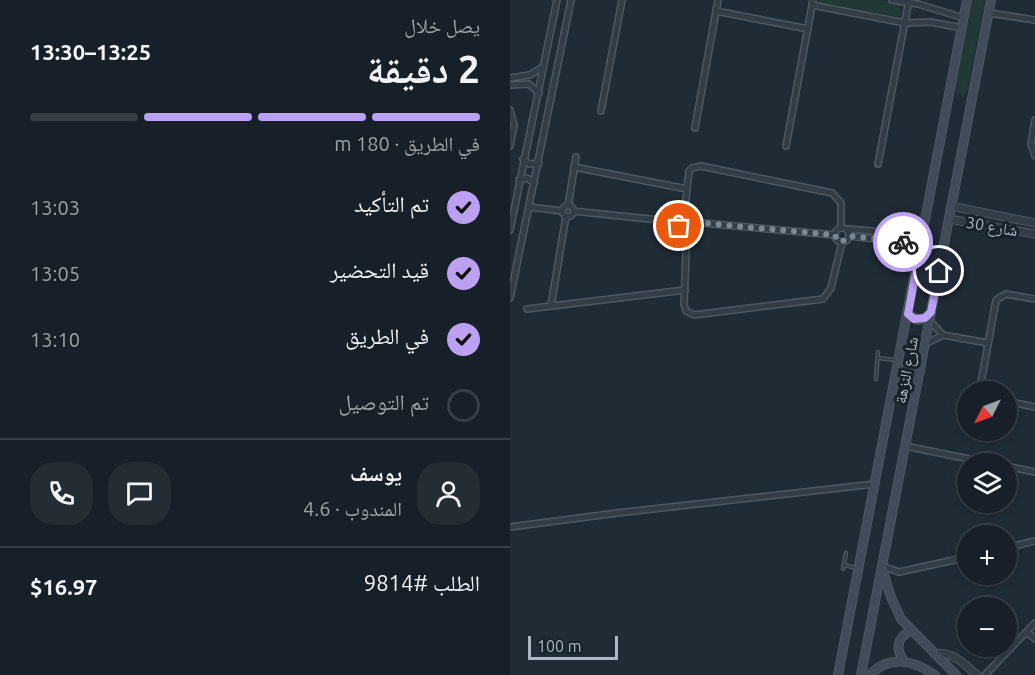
<!DOCTYPE html>
<html lang="ar">
<meta charset="utf-8">
<style>
:root{--surface:#172028;--page:#242d34;--text:#f1f3f6;--muted:#9ea3a8;--line:#363e45;--accent:#bca0f2}
body{margin:0;font-family:Ubuntu,"Noto Naskh Arabic",sans-serif;background:var(--page);color:var(--text);direction:rtl;height:100vh;display:flex;flex-direction:column;font-size:22px;white-space:nowrap}
*{box-sizing:border-box;margin:0}
p{font-size:20px;color:var(--muted)}
.icon{flex:none;width:33px;height:33px;fill:none;stroke:currentColor;stroke-width:2;stroke-linecap:round;stroke-linejoin:round}
.map{position:relative;flex:1;overflow:hidden;direction:ltr}
.panel{display:flex;flex-direction:column;background:var(--surface);width:510px}
.panel>*{flex:none}
.needle{width:39px;rotate:228deg}
.tools{position:absolute;left:447px;top:381px;display:grid;gap:12px}
.tools a{display:grid;place-items:center;width:60px;height:60px;border-radius:50%;background:var(--surface);box-shadow:0 3px 9px #0003,0 0 0 2px var(--line);font-size:30px}
.scale{position:absolute;left:18px;bottom:15px;width:90px;box-sizing:border-box;padding-left:6px;border:3px solid #acb8c3;border-top:0;font-size:16px;line-height:21px;white-space:nowrap;color:#acb8c3;-webkit-text-stroke:4px #18222a;paint-order:stroke}
.pin{position:absolute;display:grid;place-items:center;width:51px;height:51px;color:#fff;margin:-26px;border:3px solid #fff;border-radius:50%;box-shadow:0 2px 6px #0007}
.courier{position:absolute;display:grid;place-items:center;width:60px;height:60px;margin:-30px;border:4px solid #bca0f2;border-radius:50%;background:#fff;color:#222;box-shadow:0 2px 8px #0007}
.headline em{font-style:normal;font-weight:700}
.headline div{display:flex;flex-direction:column-reverse}
.headline{display:flex;align-items:center;justify-content:space-between;height:102px;padding:0 30px}
h1{font-size:39px;font-weight:700;line-height:45px}
.bar{display:grid;grid-template-columns:repeat(4,1fr);gap:9px 6px;align-content:center;height:72px;padding:0 30px}
.bar i{height:8px;border-radius:4px;background:var(--line)}
.bar .on{background:var(--accent)}
.bar p{grid-column:span 4}
.line{display:flex;align-items:center;gap:15px;padding:0 30px;border-top:2px solid var(--line)}
.line div{flex:1}
.round{display:grid;place-items:center;flex:none;width:63px;height:63px;border-radius:24px;background:var(--page)}
ol{padding:0 30px;list-style:none}
li{display:flex;align-items:center;gap:18px;height:66px}
li p{margin-inline-start:auto}
li .icon{padding:6px;border-radius:50%;background:var(--accent);color:#111;stroke-width:4}
li:last-child{color:var(--muted)}
li i{width:33px;height:33px;border:3px solid var(--line);border-radius:50%}
main{display:flex;flex:1;min-height:0}
.map>svg:first-child{display:block}
.green{fill:#223837}
.lines{fill:none;stroke-linecap:round;stroke-linejoin:round}
.service-casing{stroke:#4d5861;stroke-width:4.5}
.minor-casing{stroke:#4d5861;stroke-width:8}
.tertiary-casing{stroke:#4d5861;stroke-width:9}
.secondary-casing{stroke:#4d5861;stroke-width:10}
.service{stroke:#323d46;stroke-width:2}
.minor{stroke:#323d46;stroke-width:5}
.tertiary{stroke:#323d46;stroke-width:7}
.secondary{stroke:#404d59;stroke-width:8}
.done{stroke:#7b8791;stroke-width:6;stroke-dasharray:0 10.8}
.route{stroke:#bca0f2;stroke-width:8}
.labels{text-anchor:middle;dominant-baseline:central;stroke-width:6;stroke-linejoin:round;paint-order:stroke}
.street-label{font-size:16px;fill:#acb8c3;stroke:#18222a}
</style>
<main>
<div class="map">
<svg width="525" height="675" viewBox="0 0 525 675">
<rect width="100%" height="100%" fill="#1f2b35"/>
<g class="green">
<path d="M309,0H369L392,5L390,17L309,2Z"/>
<path d="M462,0H475L457,90L454,97L446,94L445,88Z"/>
</g>
<g class="lines">
<defs>
<g id="service">
<path d="M368,358L386,360"/>
<path d="M366,379L368,352"/>
<path d="M334,565L346,568"/>
<path d="M333,569L336,553"/>
</g>
<g id="minor">
<path d="M382,0L408,4L454,18"/>
<path d="M302,5L395,23L420,22L452,28"/>
<path d="M206,11L298,29"/>
<path d="M479,13L525,20"/>
<path d="M0,78L20,75L33,67"/>
<path d="M0,85L19,84L29,93"/>
<path d="M0,110L4,125L0,146"/>
<path d="M91,111L112,0"/>
<path d="M525,120L521,144L525,156"/>
<path d="M185,128L208,0"/>
<path d="M276,146L303,0"/>
<path d="M13,159L19,164L29,163"/>
<path d="M368,164L399,0"/>
<path d="M64,167L177,189"/>
<path d="M9,180L17,178L24,183"/>
<circle cx="58" cy="211" r="5.5"/>
<path d="M58,206L66,157"/>
<path d="M19,207L52,211"/>
<path d="M63,211L168,222"/>
<circle cx="174" cy="222" r="6"/>
<path d="M174,216L179,171L182,168L191,166L322,193L331,203V227"/>
<path d="M181,222L325,235"/>
<circle cx="332" cy="235" r="7"/>
<path d="M177,228L174,304L176,311L184,315L313,299L321,288L332,242"/>
<path d="M337,229L413,235"/>
<path d="M0,230L47,0"/>
<path d="M339,236L411,244"/>
<path d="M0,298L61,0"/>
<path d="M41,306L56,216"/>
<path d="M17,309L175,290"/>
<path d="M420,321L433,335"/>
<path d="M415,344L433,335L478,343"/>
<path d="M475,392L471,383L486,300L496,294L525,299"/>
<path d="M496,401L525,407"/>
<path d="M395,446L484,464"/>
<path d="M496,466L525,472"/>
<path d="M0,527L107,513L365,484"/>
<path d="M496,548L525,541"/>
<path d="M372,566L389,572L458,557"/>
<path d="M517,632L525,639"/>
<path d="M475,675L525,623"/>
</g>
<g id="tertiary">
<path d="M441,206L525,223"/>
<path d="M439,219L525,234"/>
<path d="M424,654C443,651 454,664 467,675"/>
</g>
<g id="secondary">
<path d="M397,314L408,320L415,318L421,312"/>
<path d="M386,376C395,368 400,362 410,371"/>
<path d="M373,570L380,595L391,619L446,675"/>
<path d="M394,661C385,649 387,637 401,631"/>
<path d="M328,675L457,0"/>
<path d="M351,675L481,0"/>
<path d="M360,675C379,654 405,661 425,675"/>
</g>
</defs>
<use href="#service" class="service-casing"/>
<use href="#minor" class="minor-casing"/>
<use href="#tertiary" class="tertiary-casing"/>
<use href="#secondary" class="secondary-casing"/>
<use href="#service" class="service"/>
<use href="#minor" class="minor"/>
<use href="#tertiary" class="tertiary"/>
<use href="#secondary" class="secondary"/>
</g>
<g class="lines">
<path class="done" d="M169,226L177,228L181,222L325,235L327,240L332,242L339,236L393,242"/>
<path class="route" d="M393,242L411,244L398,314L404,319L415,318L421,312L429,271"/>
</g>
<g class="labels">
<g class="street-label">
<text transform="translate(482 226) rotate(10)">شارع 30</text>
<text transform="translate(396 370) rotate(-79)">شارع النزهة</text>
</g>
</g>
</svg>
<div class="tools">
<a><svg class="needle" viewBox="-14 -14 28 28"><path d="M0-13l5 13h-10z" fill="#e53935"/><path d="M0 13l5-13h-10z" fill="#9ea3a8"/></svg></a>
<a><svg class="icon" aria-label="layers" viewBox="0 0 24 24"><path d="M12 4l9 5-9 5-9-5zM3 14l9 5 9-5"/></svg></a>
<a>+</a>
<a>−</a>
</div>
<div class="scale">100 m</div>
<div class="pin" style="left:169px;top:226px;background:#ea580c"><svg class="icon" aria-label="bag" viewBox="0 0 24 24"><path d="M5 8h14l-1 12H6zM9 8a3 3 0 0 1 6 0"/></svg></div>
<div class="pin" style="left:429px;top:271px;background:#1f2937"><svg class="icon" aria-label="home" viewBox="0 0 24 24"><path d="M3 11l9-7 9 7M6 9v11h12V9"/></svg></div>
<div class="courier" style="left:393px;top:242px"><svg class="icon" aria-label="bike" viewBox="0 0 24 24"><circle cx="6" cy="16" r="4"/><circle cx="18" cy="16" r="4"/><path d="M6 16l4-8h5l3 8M10 8l3 8H6M13 5h3"/></svg></div>
</div>
<section class="panel">
<div class="headline"><div><h1>2 دقيقة</h1><p>يصل خلال</p></div><em>13:25–13:30</em></div>
<div class="bar"><i class="on"></i><i class="on"></i><i class="on"></i><i></i><p>في الطريق · 180 m</p></div>
<ol>
<li><svg class="icon" aria-label="check" viewBox="0 0 24 24"><path d="M5 12l5 5 9-10"/></svg>تم التأكيد<p>13:03</p></li>
<li><svg class="icon" aria-label="check" viewBox="0 0 24 24"><path d="M5 12l5 5 9-10"/></svg>قيد التحضير<p>13:05</p></li>
<li><svg class="icon" aria-label="check" viewBox="0 0 24 24"><path d="M5 12l5 5 9-10"/></svg>في الطريق<p>13:10</p></li>
<li><i></i>تم التوصيل</li>
</ol>
<div class="line" style="height:108px"><a class="round"><svg class="icon" aria-label="person" viewBox="0 0 24 24"><circle cx="12" cy="8" r="4"/><path d="M4 21q1-7 8-7t8 7"/></svg></a><div><b>يوسف</b><p>المندوب · 4.6</p></div><a class="round"><svg class="icon" aria-label="chat" viewBox="0 0 24 24"><path d="M4 5h16v11H9l-5 4z"/></svg></a><a class="round"><svg class="icon" aria-label="phone" viewBox="0 0 24 24"><path d="M5 4h4l2 5-3 2q2 4 5 5l2-3 5 2v4C11 20 4 13 5 4z"/></svg></a></div>
<div class="line" style="height:78px"><div>الطلب #9814</div><b>$16.97</b></div>
</section>
</main>
